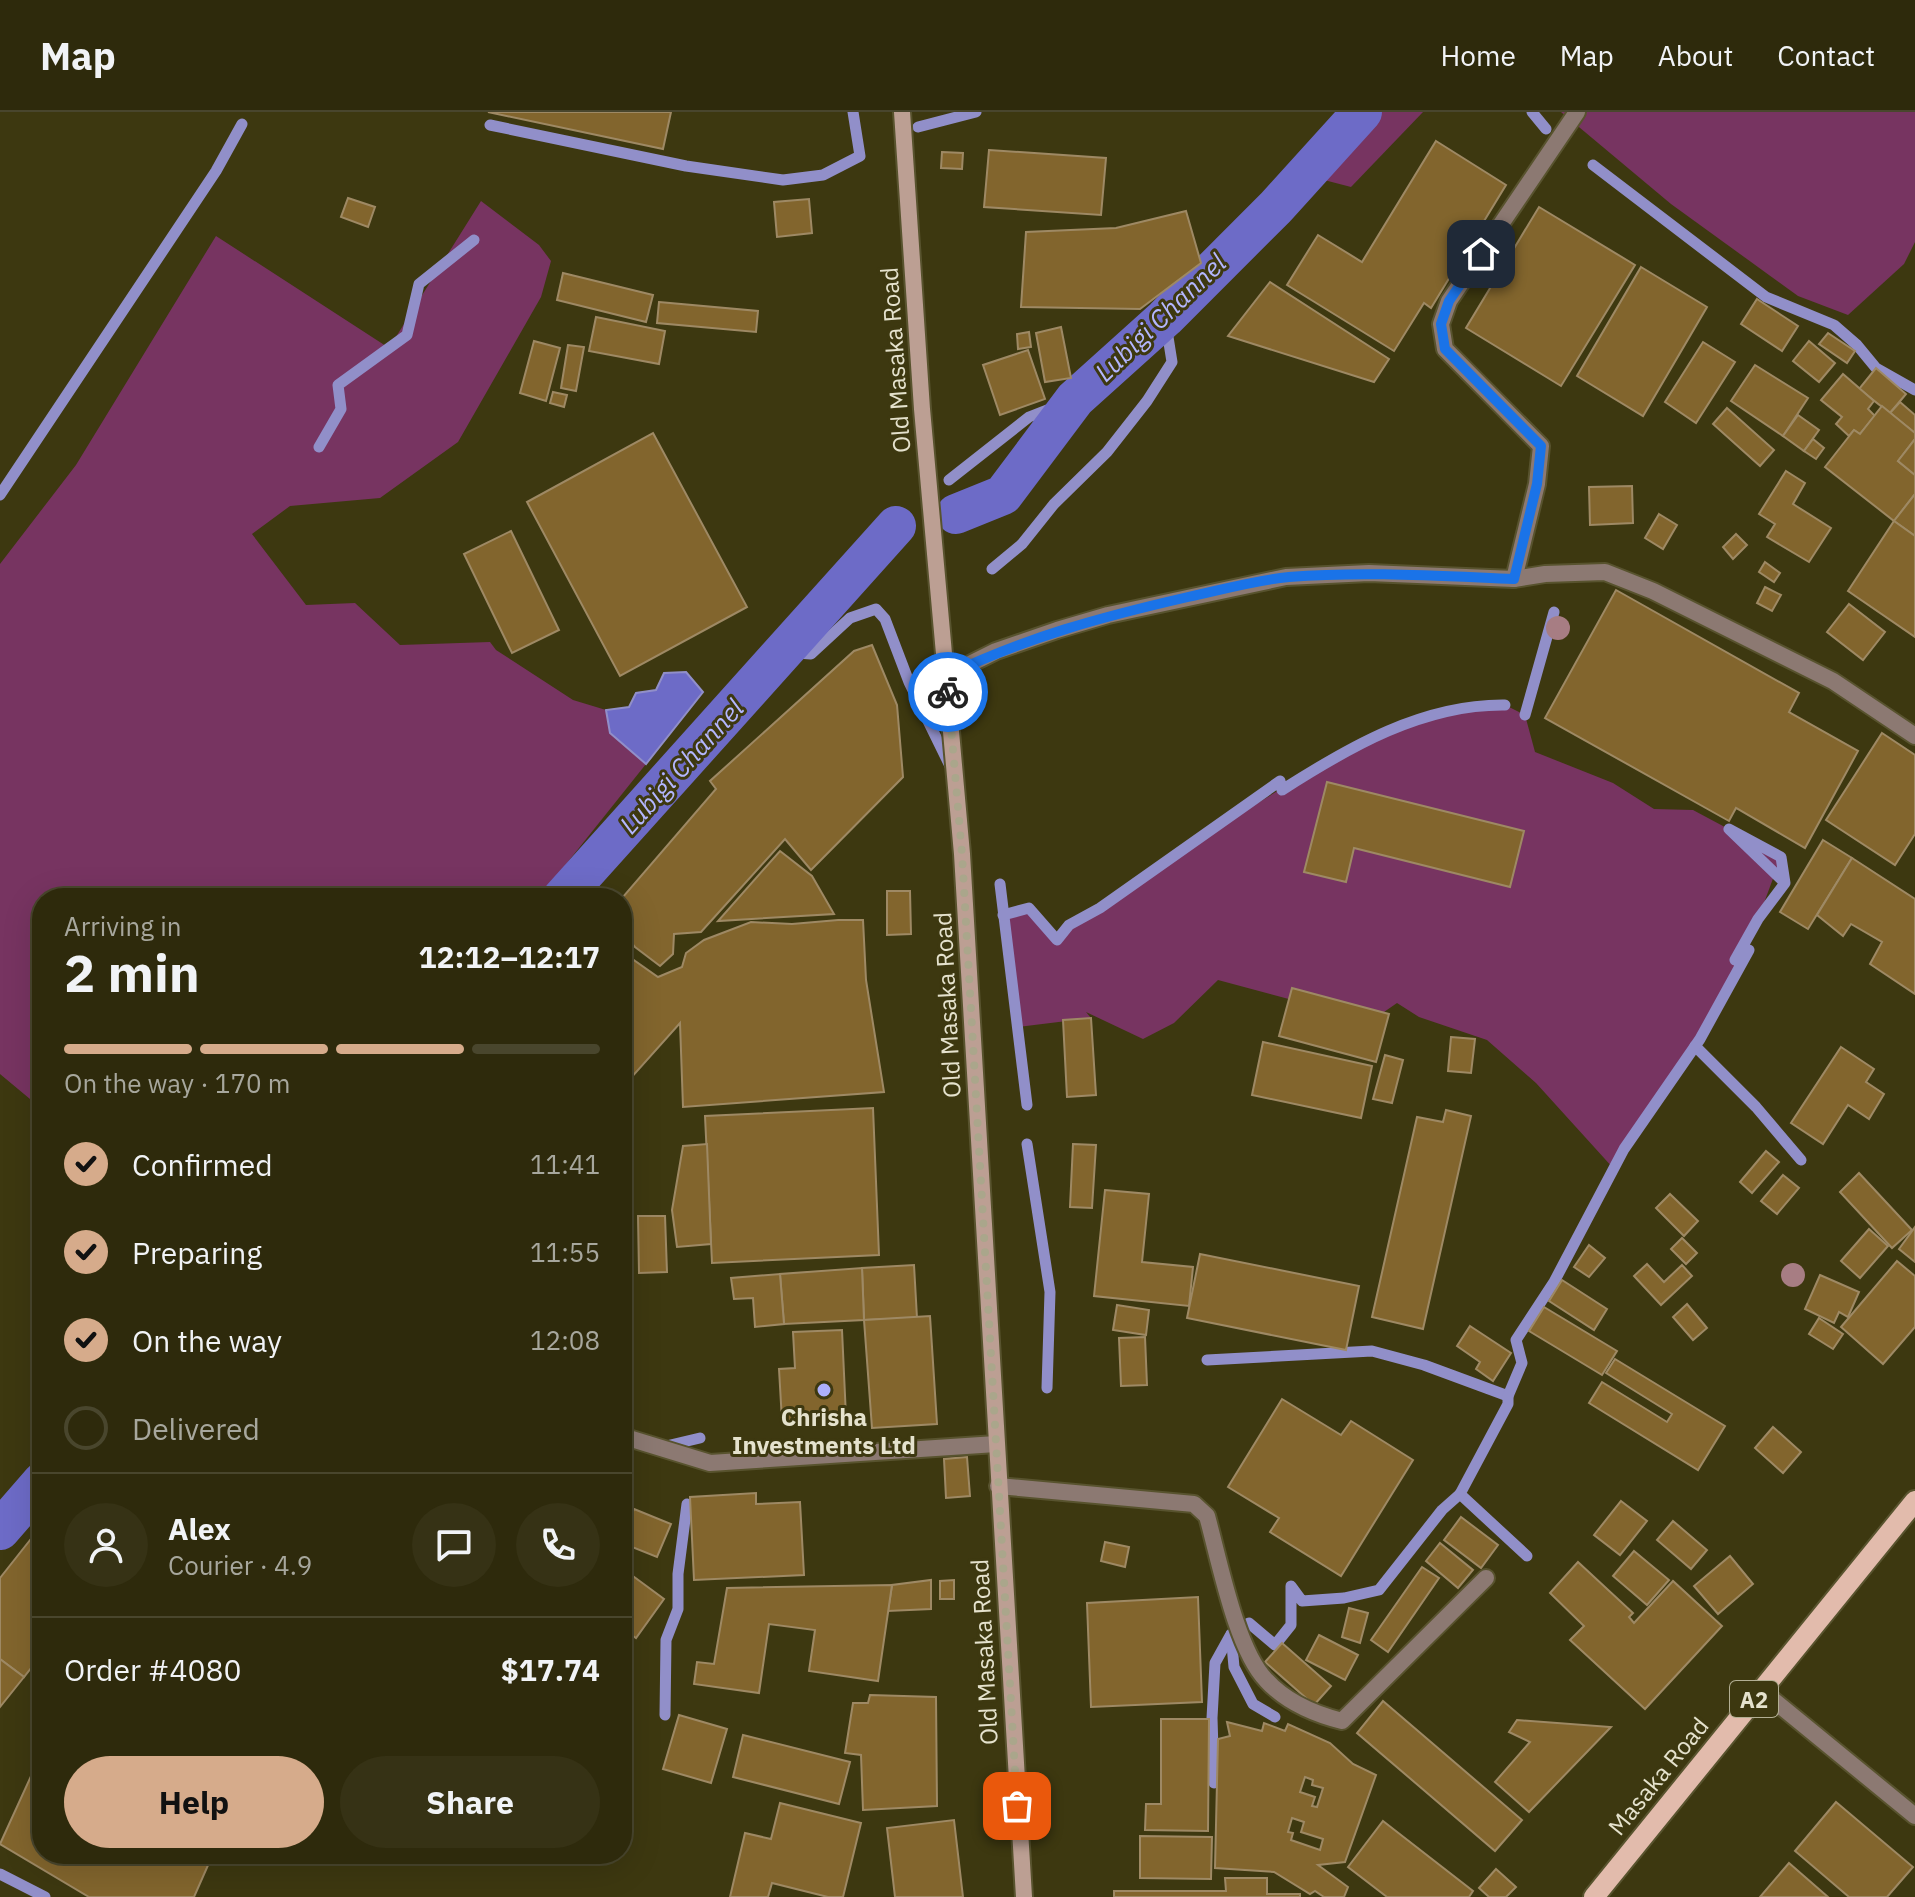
<!DOCTYPE html>
<meta charset="utf-8">
<style>
:root{--surface:#2e2a0c;--page:#363215;--text:#f1f3f6;--muted:#a7a79d;--line:#49462d;--accent:#d6ab8b}
body{margin:0;font-family:"IBM Plex Sans",sans-serif;background:var(--page);color:var(--text);height:100vh;display:flex;flex-direction:column;font-size:30px;white-space:nowrap}
*{box-sizing:border-box;margin:0}
p{font-size:26px;color:var(--muted)}
.icon{flex:none;width:44px;height:44px;fill:none;stroke:currentColor;stroke-width:2;stroke-linecap:round;stroke-linejoin:round}
.map{position:relative;flex:1;overflow:hidden}
.side{position:absolute;left:32px;top:776px;width:600px;height:976px;display:flex;flex-direction:column;background:var(--surface);border-radius:32px;box-shadow:0 8px 32px #0002,0 0 0 2px var(--line)}
.side>*{flex:none}
.pin{position:absolute;display:grid;place-items:center;width:68px;height:68px;color:#fff;margin:-34px;border-radius:16px;box-shadow:0 4px 12px #0006}
.courier{position:absolute;display:grid;place-items:center;width:80px;height:80px;margin:-40px;border:6px solid #1a73e8;border-radius:50%;background:#fff;color:#222;box-shadow:0 2px 10px #0007}
.headline em{font-style:normal;font-weight:700}
.headline div{display:flex;flex-direction:column-reverse}
.headline{display:flex;align-items:center;justify-content:space-between;height:136px;padding:0 32px}
h1{font-size:52px;font-weight:700;line-height:60px}
.bar{display:grid;grid-template-columns:repeat(4,1fr);gap:12px 8px;align-content:center;height:96px;padding:0 32px}
.bar i{height:10px;border-radius:6px;background:var(--line)}
.bar .on{background:var(--accent)}
.bar p{grid-column:span 4}
.line{display:flex;align-items:center;gap:20px;padding:0 32px;border-top:2px solid var(--line)}
.line div{flex:1}
.round{display:grid;place-items:center;flex:none;width:84px;height:84px;border-radius:42px;background:var(--page)}
ol{padding:0 32px;list-style:none}
li{display:flex;align-items:center;gap:24px;height:88px}
li p{margin-inline-start:auto}
li .icon{padding:8px;border-radius:50%;background:var(--accent);color:#111;stroke-width:4}
li:last-child{color:var(--muted)}
li i{width:44px;height:44px;border:4px solid var(--line);border-radius:50%}
.action{display:flex;gap:16px;margin-top:auto;padding:16px 32px}
.action a{flex:1;height:92px;border-radius:48px;background:var(--accent);color:#111;font-size:32px;font-weight:700;line-height:92px;text-align:center}
.action a+a{background:var(--page);color:var(--text)}
header{display:flex;align-items:center;gap:48px;box-sizing:border-box;height:112px;padding:0 40px;background:var(--surface);border-bottom:2px solid var(--line)}
header strong{font-size:38px}
nav{display:flex;gap:44px;margin-inline-start:auto;font-size:28px}
.map>svg:first-child{display:block}
.green{fill:#773461}
.water{fill:#6d6bc7;stroke:#918fc9;stroke-width:2}
.lines{fill:none;stroke-linecap:round;stroke-linejoin:round}
.stream{stroke:#918fc9;stroke-width:11}
.canal{stroke:#6d6bc7;stroke-width:40}
.building{fill:#82652d;stroke:#9e8964;stroke-width:2;fill-rule:evenodd}
.lane-casing{stroke:#58532e;stroke-width:20}
.street-casing{stroke:#58532e;stroke-width:20}
.secondary-casing{stroke:#58532e;stroke-width:20}
.primary-casing{stroke:#58532e;stroke-width:24}
.lane{stroke:#8c7972;stroke-width:16}
.street{stroke:#8c7972;stroke-width:16}
.secondary{stroke:#bc9f93;stroke-width:16}
.primary{stroke:#e2bbac;stroke-width:20}
.tree{fill:#a77d83}
.done{stroke:#aaa68b;stroke-width:8;stroke-dasharray:0 14.4}
.route{stroke:#1a73e8;stroke-width:10}
.poi-dot{fill:#acaffb;stroke:#3d3810;stroke-width:3}
.labels{text-anchor:middle;dominant-baseline:central;stroke-width:6;stroke-linejoin:round;paint-order:stroke}
.shield{fill:#3d3810;stroke:#b3af94;stroke-width:2}
.shield-label{font-size:22px;font-weight:bold;fill:#e5e2cd}
.street-label{font-size:24px;fill:#e5e2cd;stroke:#3d3810}
.poi-label{font-size:24px;font-weight:bold;fill:#e5e2cd;stroke:#3d3810}
.water-label{font-size:26px;font-style:italic;fill:#b3b6fe;stroke:#3d3810}
</style>
<header>
<strong>Map</strong>
<nav><a>Home</a><a>Map</a><a>About</a><a>Contact</a></nav>
</header>
<div class="map">
<svg width="1915" height="1785" viewBox="0 0 1915 1785">
<rect width="100%" height="100%" fill="#3d3810"/>
<g class="green">
<path d="M1362,0H1423L1351,75L1305,63Z"/>
<path d="M1561,0H1915V130L1904,152L1848,203L1798,184L1671,92Z"/>
<path d="M481,89L539,133L551,149L541,185L458,330L380,386L290,394L252,422L306,493L355,491L400,533L490,530L496,538L573,588L606,598L610,621L646,652L539,786H42V997L0,962V452L76,353L216,124L389,236Z"/>
<path d="M1485,593H1505L1525,603L1535,640L1613,671L1654,697L1693,698L1781,745L1758,807L1736,846L1749,838L1700,927L1624,1037L1614,1057L1536,971L1487,928L1419,905L1397,891L1371,909L1218,868L1174,911L1143,927L1086,900L1091,906L1018,915L1003,803L1029,796L1057,828L1069,813L1100,796L1211,719L1306,662L1372,627L1420,605Z"/>
</g>
<path class="water" d="M686,560L703,580L646,652L610,621L606,598L629,595L636,581L656,578L664,561Z"/>
<g class="lines">
<g class="stream">
<path d="M1532,0L1546,17"/>
<path d="M490,13L686,54L783,68L823,63L860,44L853,0"/>
<path d="M918,15L976,0"/>
<path d="M1593,53L1766,185L1834,213L1857,233L1876,256L1915,278"/>
<path d="M319,335L341,297L338,273L407,223L419,172L474,128"/>
<path d="M949,368L1029,305L1075,287"/>
<path d="M0,383L216,59L242,12"/>
<path d="M992,457L1022,432L1054,392L1107,340L1147,289L1172,250L1165,206"/>
<path d="M783,540L811,542L850,506L876,497L885,507L909,570L952,658"/>
<path d="M1525,603L1554,500"/>
<path d="M1000,772L1027,993"/>
<path d="M1003,803L1029,796L1057,828L1069,813L1100,796L1280,669L1282,678C1349,635 1423,592 1505,593"/>
<path d="M1695,934L1756,995L1801,1048"/>
<path d="M1027,1032L1050,1180L1047,1276"/>
<path d="M1207,1248L1372,1239L1424,1253L1508,1284"/>
<path d="M662,1335L700,1326"/>
<path d="M1527,1444L1460,1382L1508,1292V1284L1522,1251L1516,1228L1554,1170L1624,1037L1700,927L1749,838L1735,848L1758,807L1785,771L1781,745L1729,717L1785,771"/>
<path d="M665,1603L666,1528L678,1497V1462L687,1392"/>
<path d="M1275,1605L1253,1592L1234,1555L1231,1522L1249,1511L1275,1533L1291,1513V1474L1302,1489L1344,1486L1379,1478L1442,1398L1460,1382"/>
<path d="M1214,1671L1212,1606L1215,1551L1230,1524"/>
<path d="M0,1762L45,1785"/>
</g>
<g class="canal">
<path d="M956,402L1003,383L1075,287L1165,206L1276,95L1362,0"/>
<path d="M562,786L896,414"/>
<path d="M0,1418L42,1370"/>
</g>
</g>
<g class="building">
<path d="M488,0H671L663,37Z"/>
<path d="M1436,29L1506,73L1431,196L1424,191L1394,239L1287,173L1318,123L1362,150Z"/>
<path d="M989,38L1106,46L1101,103L984,95Z"/>
<path d="M942,40L963,41L962,57L941,56Z"/>
<path d="M348,86L375,95L368,115L341,105Z"/>
<path d="M809,87L812,121L777,125L774,90Z"/>
<path d="M1539,95L1635,153L1561,274L1466,216Z"/>
<path d="M1186,99L1201,151L1140,197L1021,195L1026,120L1116,116Z"/>
<path d="M1641,155L1707,195L1643,304L1577,264Z"/>
<path d="M563,161L653,183L646,210L557,188Z"/>
<path d="M1270,170L1389,247L1374,270L1228,224Z"/>
<path d="M1757,187L1798,214L1782,239L1741,212Z"/>
<path d="M659,190L758,199L756,220L657,211Z"/>
<path d="M596,205L665,219L659,252L589,239Z"/>
<path d="M1061,215L1071,266L1045,270L1036,221Z"/>
<path d="M1029,220L1031,235L1018,237L1017,222Z"/>
<path d="M1828,221L1855,239L1847,251L1819,232Z"/>
<path d="M534,229L560,236L546,289L520,281Z"/>
<path d="M1809,229L1835,251L1819,270L1793,249Z"/>
<path d="M1703,230L1735,250L1696,311L1665,290Z"/>
<path d="M568,233L584,235L576,279L561,276Z"/>
<path d="M1028,238L1045,287L1000,303L983,253Z"/>
<path d="M1755,253L1808,286L1783,324L1731,289Z"/>
<path d="M1876,256L1906,282L1890,301L1859,277Z"/>
<path d="M1843,262L1874,289L1868,297L1875,304L1860,322L1854,318L1849,324L1836,312L1842,305L1821,288Z"/>
<path d="M553,280L567,283L564,295L550,291Z"/>
<path d="M1900,290L1915,303V321L1890,301Z"/>
<path d="M1882,294L1915,321V327L1898,349L1915,363V382L1894,409L1825,355L1854,318L1860,322Z"/>
<path d="M1727,296L1774,338L1760,354L1713,312Z"/>
<path d="M1798,303L1819,318L1804,339L1783,324Z"/>
<path d="M653,321L747,495L620,564L527,390Z"/>
<path d="M1813,327L1824,336L1816,347L1804,339Z"/>
<path d="M1915,327V363L1898,349Z"/>
<path d="M1786,359L1805,371L1793,392L1831,416L1809,450L1767,425L1775,412L1759,402Z"/>
<path d="M1632,374L1633,411L1590,413L1589,375Z"/>
<path d="M1915,382V424L1894,409Z"/>
<path d="M1659,402L1677,413L1663,437L1645,426Z"/>
<path d="M1894,409L1915,424V525L1848,479Z"/>
<path d="M511,419L559,518L512,541L464,442Z"/>
<path d="M1736,422L1747,433L1733,447L1723,435Z"/>
<path d="M1765,450L1780,461L1774,470L1759,460Z"/>
<path d="M1765,475L1781,483L1772,499L1757,491Z"/>
<path d="M1616,478L1799,581L1789,600L1858,639L1805,736L1736,696L1729,709L1545,606Z"/>
<path d="M1849,492L1885,520L1863,548L1827,520Z"/>
<path d="M872,533L897,593L903,665L811,758L785,727L701,820L674,822L673,842L660,854L635,835L622,820V786L716,677L710,669L854,539Z"/>
<path d="M1882,621L1915,643V722L1895,753L1826,708Z"/>
<path d="M1327,670L1524,719L1510,775L1354,736L1346,770L1304,760Z"/>
<path d="M1823,728L1852,746L1808,817L1780,800Z"/>
<path d="M780,739L812,764L834,802L718,809Z"/>
<path d="M1852,746L1915,787V882L1870,852L1882,830L1851,812L1843,824L1817,803Z"/>
<path d="M887,779H910L911,822L887,823Z"/>
<path d="M838,808H863L866,868L884,980L683,995L680,911L622,976V843L628,844L658,865L682,855L686,841L704,828L751,810L792,812Z"/>
<path d="M1292,876L1389,902L1376,950L1279,924Z"/>
<path d="M1091,906L1096,983L1067,985L1063,908Z"/>
<path d="M1451,925L1475,927L1471,961L1448,959Z"/>
<path d="M1263,930L1372,954L1361,1006L1252,983Z"/>
<path d="M1841,935L1874,957L1866,970L1884,982L1869,1007L1848,993L1823,1032L1791,1011Z"/>
<path d="M1385,943L1403,948L1392,991L1373,987Z"/>
<path d="M873,996L879,1143L712,1151L705,1004Z"/>
<path d="M1446,998L1471,1004L1423,1217L1372,1205L1417,1005L1443,1010Z"/>
<path d="M707,1032L711,1132L677,1135L672,1098L683,1034Z"/>
<path d="M1073,1032L1096,1033L1092,1096L1070,1095Z"/>
<path d="M1766,1039L1779,1050L1752,1081L1740,1070Z"/>
<path d="M1859,1061L1912,1118L1892,1136L1840,1080Z"/>
<path d="M1783,1063L1799,1076L1777,1102L1761,1089Z"/>
<path d="M1105,1078L1149,1082L1142,1150L1193,1155L1189,1194L1094,1184Z"/>
<path d="M1670,1082L1698,1109L1684,1124L1656,1096Z"/>
<path d="M638,1104H665L667,1160L639,1161Z"/>
<path d="M1915,1115V1150L1899,1137Z"/>
<path d="M1869,1117L1888,1134L1860,1166L1841,1149Z"/>
<path d="M1682,1126L1697,1141L1686,1152L1671,1137Z"/>
<path d="M1589,1133L1605,1146L1589,1165L1574,1155Z"/>
<path d="M1200,1142L1359,1174L1346,1238L1187,1206Z"/>
<path d="M1897,1149L1915,1164V1215L1883,1252L1841,1215Z"/>
<path d="M1647,1152L1664,1170L1682,1153L1692,1164L1661,1193L1634,1164Z"/>
<path d="M914,1153L917,1206L864,1208L862,1156Z"/>
<path d="M862,1156L864,1208L784,1212L780,1162Z"/>
<path d="M780,1162L784,1212L755,1215L753,1186L734,1187L731,1166Z"/>
<path d="M1820,1163L1859,1180L1848,1205L1839,1200L1834,1211L1805,1197Z"/>
<path d="M1562,1168L1607,1197L1594,1218L1549,1189Z"/>
<path d="M1687,1192L1707,1216L1693,1228L1673,1205Z"/>
<path d="M1117,1193L1149,1198L1146,1223L1113,1218Z"/>
<path d="M1544,1195L1617,1239L1602,1263L1529,1219Z"/>
<path d="M930,1204L937,1312L872,1316L864,1208Z"/>
<path d="M1819,1206L1843,1222L1833,1237L1809,1222Z"/>
<path d="M1470,1214L1511,1241L1493,1269L1476,1257L1480,1250L1457,1234Z"/>
<path d="M842,1218L846,1305L782,1309L779,1257L795,1256L793,1220Z"/>
<path d="M1145,1225L1147,1273L1121,1274L1119,1226Z"/>
<path d="M1615,1247L1725,1314L1698,1358L1589,1291L1602,1270L1667,1310L1672,1302L1606,1261Z"/>
<path d="M1282,1287L1341,1323L1351,1309L1413,1348L1341,1464L1270,1420L1279,1406L1228,1375Z"/>
<path d="M1773,1315L1801,1340L1783,1361L1755,1336Z"/>
<path d="M967,1345L970,1384L946,1386L944,1347Z"/>
<path d="M756,1381V1392L800,1390L804,1463L694,1468L690,1385Z"/>
<path d="M1621,1389L1647,1409L1620,1443L1594,1423Z"/>
<path d="M634,1397L671,1412L657,1445L622,1431Z"/>
<path d="M1461,1405L1498,1433L1481,1456L1444,1428Z"/>
<path d="M1673,1409L1707,1438L1691,1457L1657,1428Z"/>
<path d="M42,1413V1542L24,1565L0,1547V1466Z"/>
<path d="M1105,1430L1129,1435L1125,1455L1101,1449Z"/>
<path d="M1440,1431L1473,1458L1458,1476L1426,1449Z"/>
<path d="M1634,1439L1669,1468L1647,1493L1613,1464Z"/>
<path d="M1730,1444L1753,1472L1718,1502L1694,1474Z"/>
<path d="M1578,1450L1633,1501L1629,1505L1634,1511L1673,1469L1722,1514L1645,1597L1570,1528L1584,1514L1550,1481Z"/>
<path d="M1422,1455L1439,1466L1388,1540L1371,1528Z"/>
<path d="M622,1456L664,1487L636,1526L622,1516Z"/>
<path d="M931,1468V1497L888,1499L892,1473Z"/>
<path d="M954,1468V1487H940V1469Z"/>
<path d="M892,1473L878,1569L809,1559L815,1518L769,1512L759,1581L694,1572L697,1550L714,1552L727,1476Z"/>
<path d="M1198,1485L1202,1590L1091,1595L1087,1491Z"/>
<path d="M1349,1496L1368,1501L1360,1531L1342,1525Z"/>
<path d="M1319,1523L1358,1543L1345,1568L1306,1548Z"/>
<path d="M1282,1531L1331,1574L1314,1593L1265,1550Z"/>
<path d="M0,1547L24,1565L0,1595Z"/>
<path d="M870,1583L936,1585L937,1694L863,1698L861,1643L845,1641L853,1591H868Z"/>
<path d="M1383,1589L1522,1708L1495,1739L1357,1621Z"/>
<path d="M679,1603L727,1617L711,1671L663,1657Z"/>
<path d="M1161,1607H1209L1208,1719L1145,1718L1146,1692H1161Z"/>
<path d="M1517,1608L1611,1615L1529,1700L1495,1670L1530,1630L1509,1620Z"/>
<path d="M1227,1610L1262,1619L1264,1611L1285,1619L1288,1612L1330,1631L1353,1652L1376,1663L1345,1750L1318,1753L1348,1775L1344,1785H1324L1315,1779L1310,1782L1274,1760L1215,1756L1218,1627L1230,1624ZM1305,1665L1313,1668L1312,1673L1323,1676L1317,1695L1312,1694L1315,1685L1300,1680ZM1292,1706L1304,1710L1301,1720L1323,1727L1320,1738L1291,1728L1293,1721L1288,1720Z"/>
<path d="M743,1623L850,1650L839,1692L733,1665Z"/>
<path d="M37,1651L42,1654V1742H213L194,1785H89L0,1732Z"/>
<path d="M1836,1690L1913,1755L1887,1785H1849L1795,1739Z"/>
<path d="M780,1691L861,1711L843,1785H828L772,1771L768,1785H730L745,1721L771,1727Z"/>
<path d="M954,1708L963,1785H895L887,1716Z"/>
<path d="M1383,1709L1473,1779L1469,1785H1387L1348,1755Z"/>
<path d="M1140,1724L1212,1725L1211,1767L1140,1766Z"/>
<path d="M1789,1751L1828,1785H1760Z"/>
<path d="M1496,1757L1516,1775L1506,1785H1489L1479,1776Z"/>
<path d="M1225,1766H1267V1782H1300V1785H1114V1779H1226Z"/>
</g>
<g class="lines">
<defs>
<g id="lane">
<path d="M1514,467L1537,372L1541,334L1445,237L1441,212L1449,189L1577,0"/>
<path d="M998,1374L1194,1392L1207,1404C1219,1447 1236,1537 1266,1568C1286,1590 1314,1602 1342,1609L1486,1466"/>
<path d="M1761,1578L1915,1704"/>
</g>
<g id="street">
<path d="M946,564L996,539L1057,518L1108,503L1286,465L1369,461L1514,467L1545,462L1605,460L1653,479L1833,569L1915,624"/>
<path d="M622,1324L710,1351L996,1332"/>
</g>
<path id="secondary" d="M902,0L922,297L962,742L1024,1785"/>
<path id="primary" d="M1594,1785L1915,1389"/>
</defs>
<use href="#lane" class="lane-casing"/>
<use href="#street" class="street-casing"/>
<use href="#secondary" class="secondary-casing"/>
<use href="#primary" class="primary-casing"/>
<use href="#lane" class="lane"/>
<use href="#street" class="street"/>
<use href="#secondary" class="secondary"/>
<use href="#primary" class="primary"/>
</g>
<g class="tree">
<circle cx="1558" cy="516" r="12"/>
<circle cx="1793" cy="1163" r="12"/>
</g>
<g class="lines">
<path class="done" d="M948,580L962,742L1017,1694"/>
<path class="route" d="M948,580L946,564C1027,525 1101,505 1188,485C1221,478 1256,468 1289,465C1364,459 1439,464 1514,467L1537,372L1541,334L1445,237L1441,212L1449,189L1481,142"/>
</g>
<circle class="poi-dot" cx="824" cy="1278" r="8"/>
<g class="labels">
<rect class="shield" x="1730" y="1569" width="48" height="36" rx="6"/>
<g class="shield-label">
<text x="1754" y="1587">A2</text>
</g>
<g class="street-label">
<text transform="translate(895 248) rotate(-94)">Old Masaka Road</text>
<text transform="translate(947 893) rotate(-93)">Old Masaka Road</text>
<text transform="translate(984 1540) rotate(-93)">Old Masaka Road</text>
<text transform="translate(1658 1664) rotate(-51)">Masaka Road</text>
</g>
<g class="poi-label">
<text x="824" y="1305">Chrisha<tspan x="824" dy="28">Investments Ltd</tspan></text>
</g>
<g class="water-label">
<text transform="translate(1160 205) rotate(-44)">Lubigi Channel</text>
<text transform="translate(681 654) rotate(-48)">Lubigi Channel</text>
</g>
</g>
</svg>
<div class="pin" style="left:1017px;top:1694px;background:#ea580c"><svg class="icon" aria-label="bag" viewBox="0 0 24 24"><path d="M5 8h14l-1 12H6zM9 8a3 3 0 0 1 6 0"/></svg></div>
<div class="pin" style="left:1481px;top:142px;background:#1f2937"><svg class="icon" aria-label="home" viewBox="0 0 24 24"><path d="M3 11l9-7 9 7M6 9v11h12V9"/></svg></div>
<div class="courier" style="left:948px;top:580px"><svg class="icon" aria-label="bike" viewBox="0 0 24 24"><circle cx="6" cy="16" r="4"/><circle cx="18" cy="16" r="4"/><path d="M6 16l4-8h5l3 8M10 8l3 8H6M13 5h3"/></svg></div>
<section class="side">
<div class="headline"><div><h1>2 min</h1><p>Arriving in</p></div><em>12:12–12:17</em></div>
<div class="bar"><i class="on"></i><i class="on"></i><i class="on"></i><i></i><p>On the way · 170 m</p></div>
<ol>
<li><svg class="icon" aria-label="check" viewBox="0 0 24 24"><path d="M5 12l5 5 9-10"/></svg>Confirmed<p>11:41</p></li>
<li><svg class="icon" aria-label="check" viewBox="0 0 24 24"><path d="M5 12l5 5 9-10"/></svg>Preparing<p>11:55</p></li>
<li><svg class="icon" aria-label="check" viewBox="0 0 24 24"><path d="M5 12l5 5 9-10"/></svg>On the way<p>12:08</p></li>
<li><i></i>Delivered</li>
</ol>
<div class="line" style="height:144px"><a class="round"><svg class="icon" aria-label="person" viewBox="0 0 24 24"><circle cx="12" cy="8" r="4"/><path d="M4 21q1-7 8-7t8 7"/></svg></a><div><b>Alex</b><p>Courier · 4.9</p></div><a class="round"><svg class="icon" aria-label="chat" viewBox="0 0 24 24"><path d="M4 5h16v11H9l-5 4z"/></svg></a><a class="round"><svg class="icon" aria-label="phone" viewBox="0 0 24 24"><path d="M5 4h4l2 5-3 2q2 4 5 5l2-3 5 2v4C11 20 4 13 5 4z"/></svg></a></div>
<div class="line" style="height:104px"><div>Order #4080</div><b>$17.74</b></div>
<div class="action"><a>Help</a><a>Share</a></div>
</section>
</div>
